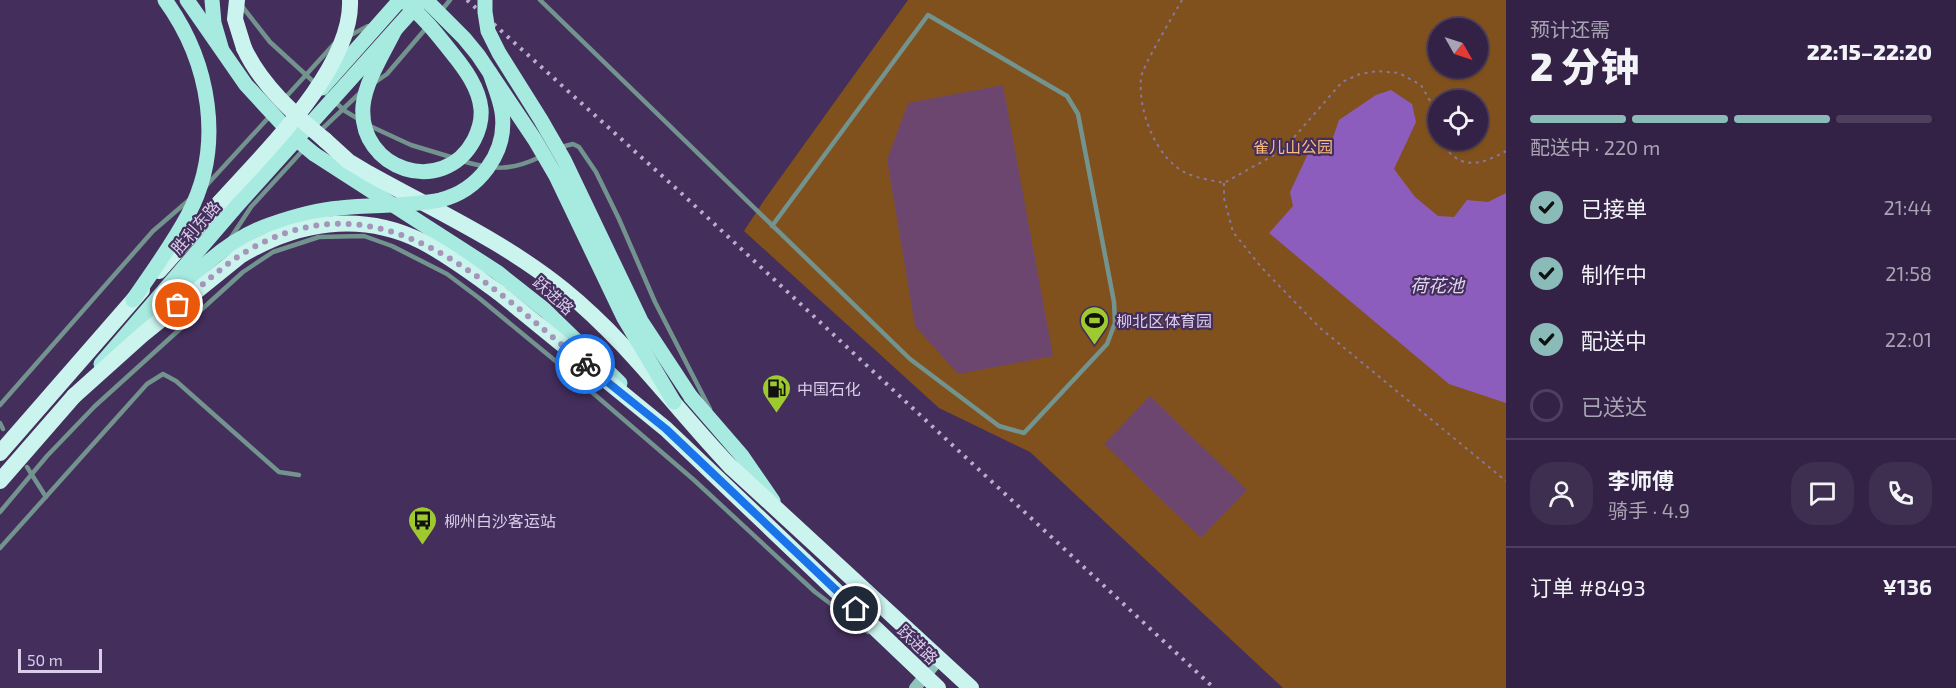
<!DOCTYPE html>
<html lang="zh">
<meta charset="utf-8">
<style>
:root{--surface:#332245;--page:#3e2f50;--text:#f1f3f6;--muted:#a9a4b3;--line:#4e3f5e;--accent:#8bbbb9}
body{margin:0;font-family:"Exo 2","Noto Sans SC",sans-serif;background:var(--page);color:var(--text);height:100vh;display:flex;flex-direction:column;font-size:22px;white-space:nowrap}
*{box-sizing:border-box;margin:0}
p{font-size:20px;color:var(--muted)}
.icon{flex:none;width:33px;height:33px;fill:none;stroke:currentColor;stroke-width:2;stroke-linecap:round;stroke-linejoin:round}
.map{position:relative;flex:1;overflow:hidden}
.side{display:flex;flex-direction:column;background:var(--surface);width:450px}
.side>*{flex:none}
.needle{width:39px;rotate:129deg}
.tools{position:absolute;left:1428px;top:18px;display:grid;gap:12px}
.tools a{display:grid;place-items:center;width:60px;height:60px;border-radius:50%;background:var(--surface);box-shadow:0 2px 4px #0004,0 0 0 2px var(--line);font-size:30px}
.scale{position:absolute;left:18px;bottom:15px;width:84px;box-sizing:border-box;padding-left:6px;border:3px solid #d9cde9;border-top:0;font-size:16px;line-height:21px;white-space:nowrap;color:#d9cde9;-webkit-text-stroke:4px #442e5c;paint-order:stroke}
.pin{position:absolute;display:grid;place-items:center;width:51px;height:51px;color:#fff;margin:-26px;border:3px solid #fff;border-radius:50%;box-shadow:0 2px 6px #0007}
.courier{position:absolute;display:grid;place-items:center;width:60px;height:60px;margin:-30px;border:4px solid #1a73e8;border-radius:50%;background:#fff;color:#222;box-shadow:0 2px 8px #0007}
.head em{font-style:normal;font-weight:800}
.head div{display:flex;flex-direction:column-reverse}
.head{display:flex;align-items:center;justify-content:space-between;height:102px;padding:0 24px}
h1{font-size:39px;font-weight:800;line-height:45px}
.bar{display:grid;grid-template-columns:repeat(4,1fr);gap:9px 6px;align-content:center;height:72px;padding:0 24px}
.bar i{height:8px;border-radius:4px;background:var(--line)}
.bar .on{background:var(--accent)}
.bar p{grid-column:span 4}
.line{display:flex;align-items:center;gap:15px;padding:0 24px;border-top:2px solid var(--line)}
.line div{flex:1}
.round{display:grid;place-items:center;flex:none;width:63px;height:63px;border-radius:24px;background:var(--page)}
ol{padding:0 24px;list-style:none}
li{display:flex;align-items:center;gap:18px;height:66px}
li p{margin-inline-start:auto}
li .icon{padding:6px;border-radius:50%;background:var(--accent);color:#111;stroke-width:4}
li:last-child{color:var(--muted)}
li i{width:33px;height:33px;border:3px solid var(--line);border-radius:50%}
main{display:flex;flex:1;min-height:0}
.map>svg:first-child{display:block}
.green{fill:#80511d;fill-rule:evenodd}
.water{fill:#8c5dbd}
.building{fill:#6d466f}
.lines{fill:none;stroke-linecap:round;stroke-linejoin:round}
.path{stroke:#88779d;stroke-width:2;stroke-dasharray:3 4.5;stroke-linecap:butt}
.service{stroke:#73938e;stroke-width:4.5}
.secondary{stroke:#90c4bc;stroke-width:12}
.primary{stroke:#a7eae0;stroke-width:15}
.trunk{stroke:#cbf4ee;stroke-width:16}
.rail{stroke:#bbadcd;stroke-width:4;stroke-dasharray:3 6;stroke-linecap:butt}
.primary-bridge{stroke:#a7eae0;stroke-width:15}
.trunk-bridge{stroke:#cbf4ee;stroke-width:16}
.done{stroke:#a595b8;stroke-width:6;stroke-dasharray:0 10.8}
.route{stroke:#1a73e8;stroke-width:8}
.labels{text-anchor:middle;dominant-baseline:central;stroke-width:4.5;stroke-linejoin:round;paint-order:stroke}
.park-label{font-size:16px;fill:#fabb7d;stroke:#442e5c}
.street-label{font-size:16px;fill:#d9cde9;stroke:#442e5c}
.poi-label{font-size:16px;fill:#d9cde9;stroke:#442e5c;text-anchor:start}
.water-label{font-size:18px;font-style:italic;fill:#e1d6ef;stroke:#442e5c}
</style>
<main>
<div class="map">
<svg width="1506" height="688" viewBox="0 0 1506 688">
<rect width="100%" height="100%" fill="#442e5c"/>
<path class="green" d="M908,0H1506V688H1283L1030,452L939,408L744,231L765,199ZM1438,28H1478V68H1438ZM1438,100H1478V140H1438Z"/>
<path class="water" d="M1391,90L1412,104L1416,122L1394,169L1415,197L1438,216L1454,217L1467,200L1488,202L1506,193V403L1449,384L1269,233L1293,206L1290,192L1313,143L1333,138L1339,120L1376,95Z"/>
<g class="building">
<path d="M1003,85L1053,356L958,374L915,326L887,160L908,103Z"/>
<path d="M1150,396L1247,490L1201,538L1104,444Z"/>
</g>
<g class="lines">
<g class="path">
<path d="M1182,0C1174,14 1142,67 1141,78C1138,110 1155,156 1184,172C1195,178 1211,180 1224,183L1283,150L1342,82L1360,74L1377,71L1399,73L1421,85L1430,101L1438,135"/>
<path d="M1440,140C1458,170 1478,167 1506,151"/>
<path d="M1224,183V198L1233,232L1262,268L1320,328L1506,481"/>
</g>
<g class="service">
<path d="M540,0L910,359L999,426L1024,433L1107,344L1115,323L1114,302L1078,114L1067,96L928,15L772,226"/>
<path d="M241,5L270,42L316,84"/>
<path d="M441,11L450,0"/>
<path d="M349,36L368,26"/>
<path d="M374,83L387,74L428,26"/>
<path d="M322,90L345,111L360,120"/>
<path d="M285,98L334,44"/>
<path d="M370,126L411,145L454,158"/>
<path d="M320,131L362,91"/>
<path d="M561,147L573,144L579,147L596,172L619,219L655,302L710,409"/>
<path d="M462,161C493,170 511,171 540,157"/>
<path d="M205,187L270,116"/>
<path d="M230,239L251,207L305,148"/>
<path d="M0,405L153,231L189,200"/>
<path d="M0,423L3,429"/>
<path d="M27,467L46,497"/>
<path d="M0,512L47,456L95,406L243,272L273,252L319,237L364,236L392,246L447,274L479,298L558,363L694,480L815,592L868,632"/>
<path d="M0,548L147,384L163,374L176,381L279,472L299,475"/>
</g>
<path class="secondary" d="M915,688L939,659"/>
<g class="primary">
<path d="M212,0L214,23L221,47"/>
<path d="M314,154L497,272L545,310L620,383"/>
<path d="M101,364L233,210"/>
<path d="M691,397L742,456L773,501"/>
</g>
<g class="trunk">
<path d="M237,0L235,19L244,48"/>
<path d="M325,140L348,161L368,173C434,210 505,242 564,290C628,342 674,407 730,466L971,688"/>
<path d="M159,271L220,202"/>
<path d="M498,292L666,429L938,688"/>
<path d="M0,453L142,290"/>
<path d="M0,481L74,396"/>
</g>
<path class="rail" d="M467,0L680,192L1214,688"/>
<g class="primary-bridge">
<path d="M187,0L246,85L295,138L314,154"/>
<path d="M426,0L464,38L478,55L535,140L556,176L624,318L674,402"/>
<path d="M485,0V12L488,31L499,53L541,120L564,160L641,321L691,397"/>
<path d="M395,30C384,52 365,82 363,106C358,170 443,198 474,140C479,130 482,120 481,109C479,88 465,69 452,53C437,34 422,15 403,0"/>
<path d="M322,88L400,0"/>
<path d="M233,210L419,3"/>
<path d="M133,300C152,272 172,245 188,215C225,146 210,62 165,0"/>
<path d="M155,319C186,281 221,242 269,225C292,217 315,210 340,208C373,204 407,207 440,200C478,191 508,153 502,112C500,99 494,85 490,73"/>
</g>
<g class="trunk-bridge">
<path d="M244,48C261,85 294,114 325,140"/>
<path d="M220,202C264,153 353,68 350,0"/>
<path d="M74,396L142,335L240,256C296,222 360,211 421,241C448,255 473,274 498,292"/>
</g>
</g>
<g class="lines">
<path class="done" d="M178,305C203,285 226,262 254,247C387,175 489,286 585,364"/>
<path class="route" d="M585,364L666,429L856,609"/>
</g>
<defs>
<symbol id="stadium-pin" viewBox="-11 -11 22 30"><path d="M0 17L-7.5 6A9.5 9.5 0 1 1 7.5 6Z" fill="#9eca2f" stroke="#442e5c"/><path d="M0-5a6.5 5 0 1 0 0 10a6.5 5 0 1 0 0-10ZM-3.5-1.8h7v3.6h-7Z" fill="#111"/></symbol>
<symbol id="fuel-pin" viewBox="-11 -11 22 30"><path d="M0 17L-7.5 6A9.5 9.5 0 1 1 7.5 6Z" fill="#9eca2f" stroke="#442e5c"/><path d="M-5.5-6h7V0h2V4h1.3V-2.5L3-4.5l.8-.8L6-3V5H2.5V1h-1V6h-7ZM-4.2-4.7v3.2H.2V-4.7Z" fill="#111"/></symbol>
<symbol id="bus-pin" viewBox="-11 -11 22 30"><path d="M0 17L-7.5 6A9.5 9.5 0 1 1 7.5 6Z" fill="#9eca2f" stroke="#442e5c"/><path d="M-5-6H5V4H4V6H2V4H-2V6H-4V4H-5ZM-3.5-4V0h7V-4ZM-3.5 1.2v1.5H-2V1.2ZM2 1.2v1.5H3.5V1.2Z" fill="#111"/></symbol>
</defs>
<g fill-rule="evenodd">
<use href="#stadium-pin" x="1078" y="304" width="33" height="45"/>
<use href="#fuel-pin" x="760" y="372" width="33" height="45"/>
<use href="#bus-pin" x="406" y="504" width="33" height="45"/>
</g>
<g class="labels">
<g class="park-label">
<text x="1293" y="146">雀儿山公园</text>
</g>
<g class="street-label">
<text transform="translate(195 227) rotate(-49)">胜利东路</text>
<text transform="translate(554 295) rotate(42)">跃进路</text>
<text transform="translate(918 644) rotate(44)">跃进路</text>
</g>
<g class="poi-label">
<text x="1116" y="320">柳北区体育园</text>
<text x="797" y="388">中国石化</text>
<text x="444" y="520">柳州白沙客运站</text>
</g>
<g class="water-label">
<text x="1437" y="285">荷花池</text>
</g>
</g>
</svg>
<div class="tools">
<a><svg class="needle" viewBox="-14 -14 28 28"><path d="M0-13l5 13h-10z" fill="#e53935"/><path d="M0 13l5-13h-10z" fill="#a9a4b3"/></svg></a>
<a><svg class="icon" aria-label="locate" viewBox="0 0 24 24"><circle cx="12" cy="12" r="6"/><path d="M12 2v4M12 18v4M2 12h4M18 12h4"/></svg></a>
</div>
<div class="scale">50 m</div>
<div class="pin" style="left:178px;top:305px;background:#ea580c"><svg class="icon" aria-label="bag" viewBox="0 0 24 24"><path d="M5 8h14l-1 12H6zM9 8a3 3 0 0 1 6 0"/></svg></div>
<div class="pin" style="left:856px;top:609px;background:#1f2937"><svg class="icon" aria-label="home" viewBox="0 0 24 24"><path d="M3 11l9-7 9 7M6 9v11h12V9"/></svg></div>
<div class="courier" style="left:585px;top:364px"><svg class="icon" aria-label="bike" viewBox="0 0 24 24"><circle cx="6" cy="16" r="4"/><circle cx="18" cy="16" r="4"/><path d="M6 16l4-8h5l3 8M10 8l3 8H6M13 5h3"/></svg></div>
</div>
<section class="side">
<div class="head"><div><h1>2 分钟</h1><p>预计还需</p></div><em>22:15–22:20</em></div>
<div class="bar"><i class="on"></i><i class="on"></i><i class="on"></i><i></i><p>配送中 · 220 m</p></div>
<ol>
<li><svg class="icon" aria-label="check" viewBox="0 0 24 24"><path d="M5 12l5 5 9-10"/></svg>已接单<p>21:44</p></li>
<li><svg class="icon" aria-label="check" viewBox="0 0 24 24"><path d="M5 12l5 5 9-10"/></svg>制作中<p>21:58</p></li>
<li><svg class="icon" aria-label="check" viewBox="0 0 24 24"><path d="M5 12l5 5 9-10"/></svg>配送中<p>22:01</p></li>
<li><i></i>已送达</li>
</ol>
<div class="line" style="height:108px"><a class="round"><svg class="icon" aria-label="person" viewBox="0 0 24 24"><circle cx="12" cy="8" r="4"/><path d="M4 21q1-7 8-7t8 7"/></svg></a><div><b>李师傅</b><p>骑手 · 4.9</p></div><a class="round"><svg class="icon" aria-label="chat" viewBox="0 0 24 24"><path d="M4 5h16v11H9l-5 4z"/></svg></a><a class="round"><svg class="icon" aria-label="phone" viewBox="0 0 24 24"><path d="M5 4h4l2 5-3 2q2 4 5 5l2-3 5 2v4C11 20 4 13 5 4z"/></svg></a></div>
<div class="line" style="height:78px"><div>订单 #8493</div><b>¥136</b></div>
</section>
</main>
